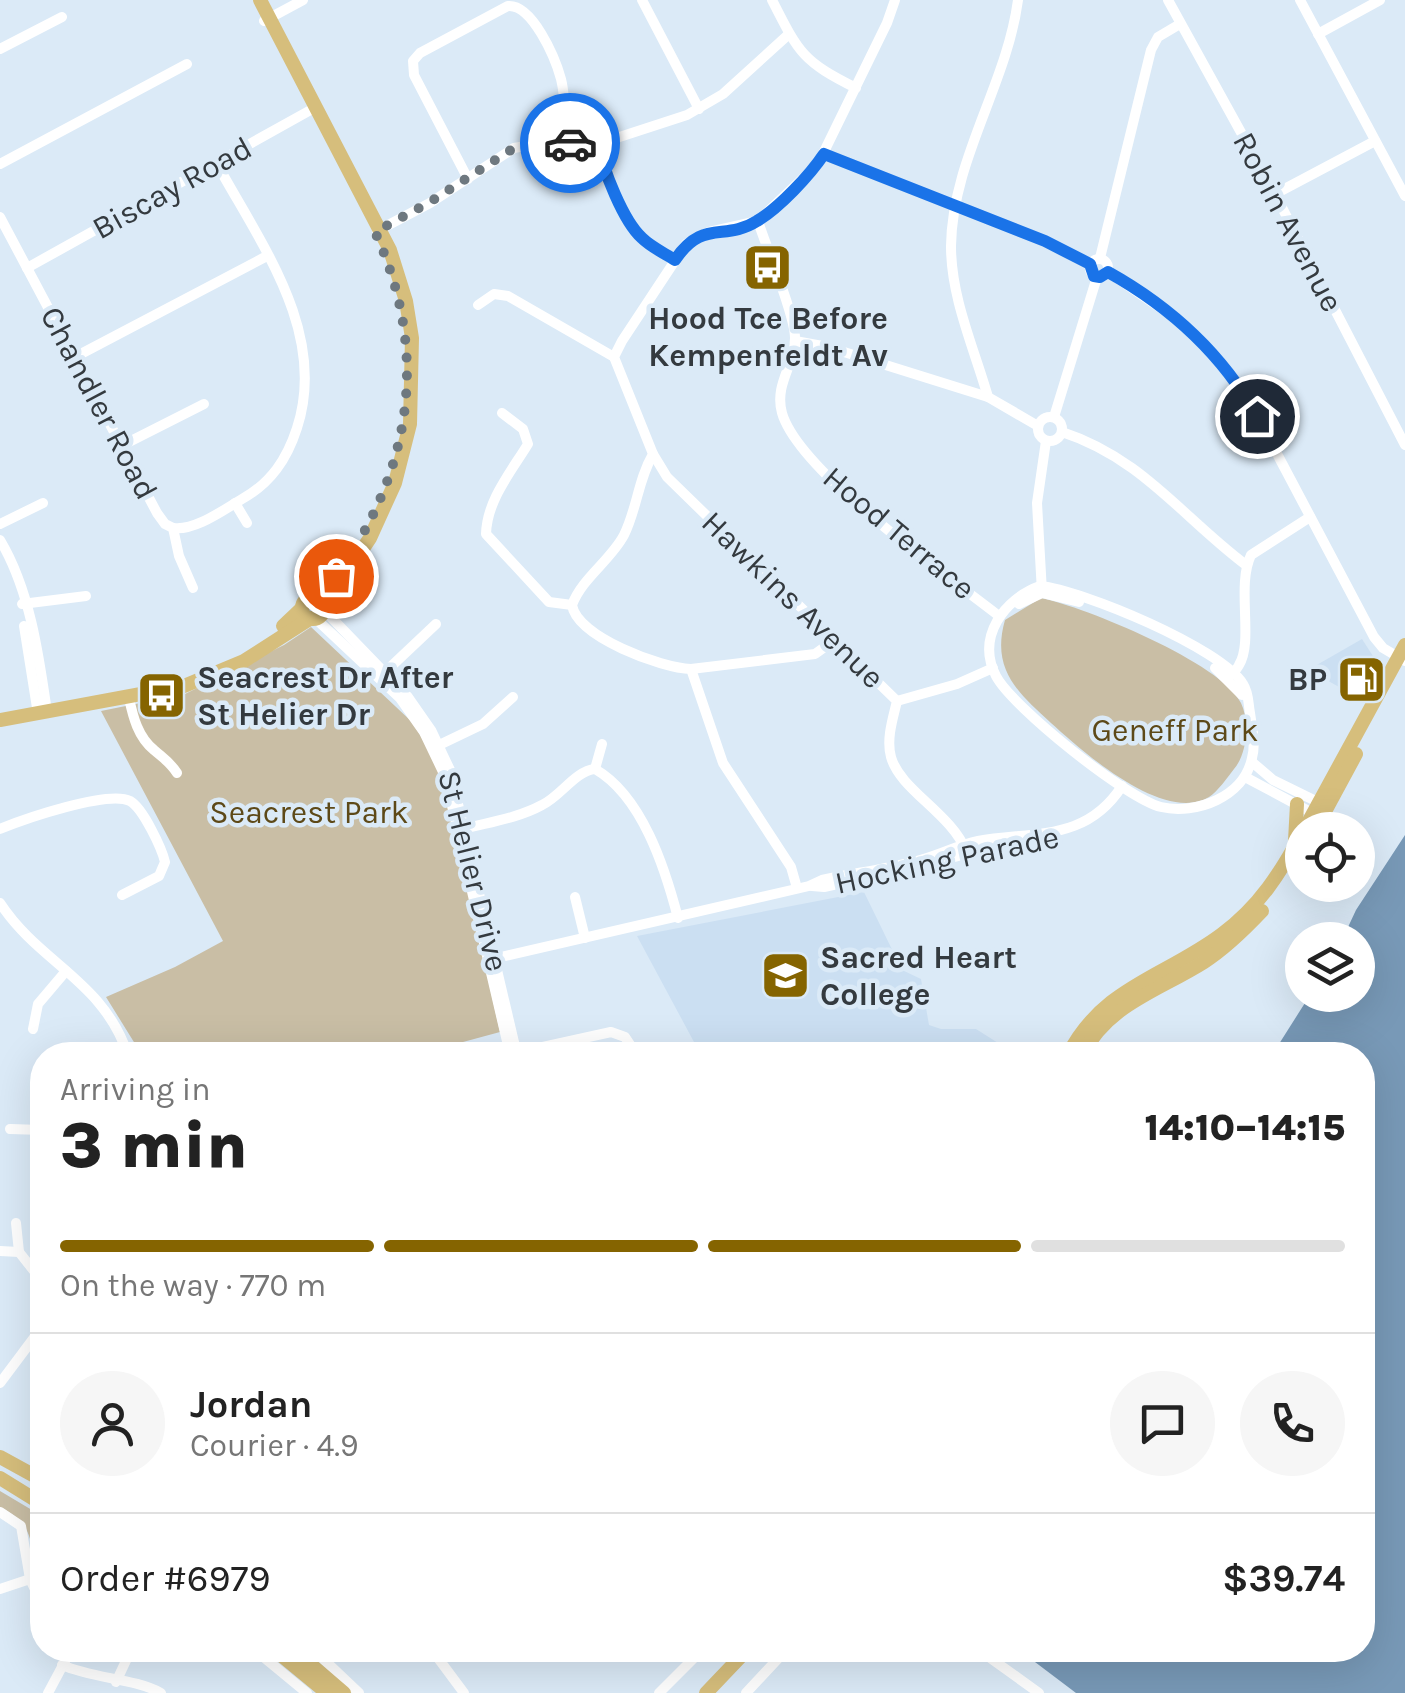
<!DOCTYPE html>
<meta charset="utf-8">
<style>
:root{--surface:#fff;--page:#f6f6f6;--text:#222;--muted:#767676;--line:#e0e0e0;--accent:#856400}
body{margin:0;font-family:Karla,sans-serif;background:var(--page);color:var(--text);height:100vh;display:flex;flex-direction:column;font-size:38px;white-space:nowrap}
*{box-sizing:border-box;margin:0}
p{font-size:32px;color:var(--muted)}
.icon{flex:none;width:55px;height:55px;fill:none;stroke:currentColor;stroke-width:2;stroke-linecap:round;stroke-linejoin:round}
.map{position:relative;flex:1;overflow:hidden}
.details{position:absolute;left:30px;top:1042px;width:1345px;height:620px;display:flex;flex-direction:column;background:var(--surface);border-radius:40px;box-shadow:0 10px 40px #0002}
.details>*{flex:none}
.tools{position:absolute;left:1285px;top:812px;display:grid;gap:20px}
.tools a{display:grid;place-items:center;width:90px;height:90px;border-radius:50%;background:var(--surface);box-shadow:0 10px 40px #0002;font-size:50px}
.pin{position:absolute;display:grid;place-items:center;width:85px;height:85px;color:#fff;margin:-42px;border:5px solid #fff;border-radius:50%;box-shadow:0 2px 10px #0007}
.courier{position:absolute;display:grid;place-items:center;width:100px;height:100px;margin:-50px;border:8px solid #1a73e8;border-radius:50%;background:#fff;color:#222;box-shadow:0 2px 12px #0007}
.headline em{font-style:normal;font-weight:800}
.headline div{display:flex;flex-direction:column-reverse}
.headline{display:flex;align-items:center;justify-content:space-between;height:170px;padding:0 30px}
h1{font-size:65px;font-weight:800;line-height:75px}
.bar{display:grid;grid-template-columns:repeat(4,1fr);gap:15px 10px;align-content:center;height:120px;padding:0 30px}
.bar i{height:12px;border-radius:8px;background:var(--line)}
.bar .active{background:var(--accent)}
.bar p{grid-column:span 4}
.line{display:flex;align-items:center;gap:25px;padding:0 30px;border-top:2px solid var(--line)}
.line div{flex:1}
.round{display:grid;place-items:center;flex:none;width:105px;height:105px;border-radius:52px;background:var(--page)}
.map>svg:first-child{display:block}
.built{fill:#cbdff2}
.green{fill:#c9bea5}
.water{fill:#7899b7}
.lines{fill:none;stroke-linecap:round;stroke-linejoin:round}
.minor{stroke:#fff;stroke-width:10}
.major{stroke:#d6be7c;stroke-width:14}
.done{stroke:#6e787f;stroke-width:10;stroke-dasharray:0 18}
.route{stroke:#1a73e8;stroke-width:12}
.labels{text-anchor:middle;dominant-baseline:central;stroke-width:9;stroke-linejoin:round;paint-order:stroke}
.street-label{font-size:32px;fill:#343a3f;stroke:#dbeaf7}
.poi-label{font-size:32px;font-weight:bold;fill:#343a3f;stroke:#dbeaf7;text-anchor:start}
.park-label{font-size:32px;fill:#5d4918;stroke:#dbeaf7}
</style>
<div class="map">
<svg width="1405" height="1693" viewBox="0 0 1405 1693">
<rect width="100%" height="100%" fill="#dbeaf7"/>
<g class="built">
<path d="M1362,639L1378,664L1379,676L1364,701L1323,678L1318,679L1315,666Z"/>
<path d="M864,892L902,970L921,979L929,1025L941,1029H976L1017,1055H701L637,936Z"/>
</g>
<g class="green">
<path d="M1041,598C1085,607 1222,663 1241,703C1250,722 1247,754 1234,769C1228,777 1217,792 1209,797C1164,824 1083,752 1051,723C1017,692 991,669 1005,620Z"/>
<path d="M311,627L412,722L434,757L450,810L500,1032L415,1055H137V1047L106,997L175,967L223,941L101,711L185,694L284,645Z"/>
<path d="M0,1491L42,1516V1592C22,1555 47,1531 0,1507Z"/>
</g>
<path class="water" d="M1405,835V1693H1076L1031,1659L1033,1650H1362V1055H1272L1310,995H1358L1362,984L1358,973V940H1342L1356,910Z"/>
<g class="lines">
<g class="minor">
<path d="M642,0L699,109"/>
<path d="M772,0C799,53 802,61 856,88"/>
<path d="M1168,0L1275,194L1405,445"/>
<path d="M1300,0L1405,196"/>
<path d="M264,21L303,0"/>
<path d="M1318,34L1380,0"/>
<path d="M0,49L62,17"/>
<path d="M598,144C603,169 623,220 642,238C651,247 664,253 675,261"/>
<path d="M824,154L1045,241L1090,264"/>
<path d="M0,164L187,64"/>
<path d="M468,179L414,75L413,61L420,53L508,6C532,4 555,57 561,79C566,99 565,122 566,143"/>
<path d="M1275,194L1375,141"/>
<path d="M0,217L157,513L165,524L173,528L179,556L193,588"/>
<path d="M758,221C766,247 795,315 795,338C795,365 774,384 782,413C799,472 948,576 999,616"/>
<path d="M377,231L430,203L514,148L537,144H598L687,115L723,94L789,34"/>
<path d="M1100,258L1151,50L1158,37L1180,24"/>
<circle cx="1099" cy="268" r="9"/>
<path d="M27,268L316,107"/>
<path d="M1108,272L1175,318L1204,344L1234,380L1257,416L1374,637L1383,648L1405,661"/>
<path d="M478,305L494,294L508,296L614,357"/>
<path d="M795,341L828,347L988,397L1038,426"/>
<path d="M75,357L267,256"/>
<path d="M988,397C974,348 951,298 951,246C952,160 1007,84 1018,0"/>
<path d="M502,413L523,429L528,444C511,472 487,500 486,534L549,602L572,605"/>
<circle cx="1050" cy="429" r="12"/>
<path d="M1054,417L1097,277"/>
<path d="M1062,432C1142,458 1182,517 1246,565"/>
<path d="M121,446L204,404"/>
<path d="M653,454L667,477L897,701C893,718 886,739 891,757C900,790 951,813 966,851"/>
<path d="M235,503L247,523"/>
<path d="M0,524L43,503"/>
<path d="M173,528C195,531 223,510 242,499C271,483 287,459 297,428C328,333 261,244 217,164"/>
<path d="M0,540C30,590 39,656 47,712"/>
<path d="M1040,586C1082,590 1221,648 1243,684C1249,693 1248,703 1250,713C1252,728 1256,743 1252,758C1244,797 1196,815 1161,807C1127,799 1012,707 996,676C976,637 1004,599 1040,586Z"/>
<path d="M1042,592L1037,503L1046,441"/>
<path d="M22,604L86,596"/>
<path d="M1019,604L1042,593L1079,602"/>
<path d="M324,610L408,697L431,730L450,770L517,1055"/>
<path d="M315,618L400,698L424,732L445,776L510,1054"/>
<path d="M24,626L38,714"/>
<path d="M1215,668L1242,695"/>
<path d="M691,669L815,654L833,641"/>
<path d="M382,675L436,624"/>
<path d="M1228,677C1232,673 1237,670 1239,665C1254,641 1236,586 1251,555L1310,517"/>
<path d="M129,698C133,717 138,737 154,750C163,758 170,762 177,773"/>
<path d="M897,701L957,684L993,668"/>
<path d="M435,747L483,724L513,697"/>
<path d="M1252,762L1273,780L1324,805"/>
<path d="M595,769L602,744"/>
<path d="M1245,777L1316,815"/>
<path d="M0,829C24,819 108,790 130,801C143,808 162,849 165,862L159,876L122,895"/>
<path d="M464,829C490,822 518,818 542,805C561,796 575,771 595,769C642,796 665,868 678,918"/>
<path d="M929,864L995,846"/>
<path d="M812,886L824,887L878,875"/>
<path d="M797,888L791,867L723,763L691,669C661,668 577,637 572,605C582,578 611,560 624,535C637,509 638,480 653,454L614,357L622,341L686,244L709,232L758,221L818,164L887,23L895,0"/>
<path d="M575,897L585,938"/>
<path d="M0,903C40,964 103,980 128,1055"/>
<path d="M488,960L809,886L822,880C854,873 888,869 920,860C940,855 958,845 978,841C1034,831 1086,842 1122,786"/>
<path d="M33,1029L38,1004L66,971"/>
<path d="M511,1054L611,1032L625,1037L637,1055"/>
<path d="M10,1129L42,1130"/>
<path d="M16,1223L19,1252"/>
<path d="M0,1251L19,1252L42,1281"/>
<path d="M0,1383L42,1327"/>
<path d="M0,1512L21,1526L30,1579L42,1604"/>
<path d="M0,1589L30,1579"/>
<path d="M255,1650L307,1693"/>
<path d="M304,1650L320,1656L359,1693"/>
<path d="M432,1650L464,1693"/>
<path d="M562,1650L563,1651"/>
<path d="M979,1650L1039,1693"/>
<path d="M62,1665C94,1679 134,1678 161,1693"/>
<path d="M116,1682L131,1650"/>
<path d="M48,1693L71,1650"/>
<path d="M659,1693L702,1650"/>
<path d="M746,1693L786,1650"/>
</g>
<g class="major">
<path d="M260,0L390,250L406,301L412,338L410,424L395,483L370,538L324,607"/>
<circle cx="313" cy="608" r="11"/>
<path d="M283,626L302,608"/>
<path d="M0,720L184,686L244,661L311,618"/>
<path d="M1304,830L1405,645"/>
<path d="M1315,830L1356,754"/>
<path d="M1295,841L1297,804"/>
<path d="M1068,1055C1103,986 1165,977 1222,934C1259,907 1281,872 1302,833"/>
<path d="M1082,1055C1108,1004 1158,991 1204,962C1226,948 1244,930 1262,911"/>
<path d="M0,1457L42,1480"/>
<path d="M0,1478L42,1504"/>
<path d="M275,1650L327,1693"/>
<path d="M294,1650L344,1693"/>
<path d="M706,1693L747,1650"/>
</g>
</g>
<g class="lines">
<path class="done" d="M336,576C412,471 430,352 375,232L430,202L514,148L570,143"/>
<path class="route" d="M570,143L598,144C603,169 623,221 642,238C651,247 664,253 675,260C703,218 724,242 757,221C779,208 810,175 824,154L1045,241L1090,264L1094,276L1100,277L1108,272C1169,306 1222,354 1257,416"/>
</g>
<defs>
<symbol id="bus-square" viewBox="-11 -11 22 22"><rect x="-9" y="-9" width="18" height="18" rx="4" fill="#856400" stroke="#dbeaf7"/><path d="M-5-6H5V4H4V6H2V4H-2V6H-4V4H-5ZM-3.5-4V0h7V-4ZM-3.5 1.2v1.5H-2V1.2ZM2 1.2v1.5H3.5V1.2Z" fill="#fff"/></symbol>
<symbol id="fuel-square" viewBox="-11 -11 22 22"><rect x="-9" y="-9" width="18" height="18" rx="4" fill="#856400" stroke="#dbeaf7"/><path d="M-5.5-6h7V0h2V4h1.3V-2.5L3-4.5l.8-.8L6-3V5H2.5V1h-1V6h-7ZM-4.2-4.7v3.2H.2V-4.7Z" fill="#fff"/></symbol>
<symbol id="school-square" viewBox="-11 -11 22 22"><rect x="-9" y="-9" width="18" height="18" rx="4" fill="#856400" stroke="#dbeaf7"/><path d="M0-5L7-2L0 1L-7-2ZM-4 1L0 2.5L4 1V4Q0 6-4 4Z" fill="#fff"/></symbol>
</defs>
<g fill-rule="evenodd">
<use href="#bus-square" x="740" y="240" width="55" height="55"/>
<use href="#fuel-square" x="1334" y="652" width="55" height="55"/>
<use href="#bus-square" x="134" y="668" width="55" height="55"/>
<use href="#school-square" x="758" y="948" width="55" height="55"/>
</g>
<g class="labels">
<g class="street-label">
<text transform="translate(172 188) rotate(-29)">Biscay Road</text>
<text transform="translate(1288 222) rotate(62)">Robin Avenue</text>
<text transform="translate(99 403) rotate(62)">Chandler Road</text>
<text transform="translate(899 533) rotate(40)">Hood Terrace</text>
<text transform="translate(793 600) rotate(44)">Hawkins Avenue</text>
<text transform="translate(947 860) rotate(-12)">Hocking Parade</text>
<text transform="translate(473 871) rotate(76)">St Helier Drive</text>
</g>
<g class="poi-label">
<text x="768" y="318" text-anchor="middle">Hood Tce Before<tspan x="768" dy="37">Kempenfeldt Av</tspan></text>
<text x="197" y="677">Seacrest Dr After<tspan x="197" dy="37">St Helier Dr</tspan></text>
<text x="1327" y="679" text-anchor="end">BP</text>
<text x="820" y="957">Sacred Heart<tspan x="820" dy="37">College</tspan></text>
</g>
<g class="park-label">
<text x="1175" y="730">Geneff Park</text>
<text x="309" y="812">Seacrest Park</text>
</g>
</g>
</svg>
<div class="tools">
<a><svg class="icon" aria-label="locate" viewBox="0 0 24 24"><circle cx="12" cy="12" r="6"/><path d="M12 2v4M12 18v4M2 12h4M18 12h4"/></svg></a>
<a><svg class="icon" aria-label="layers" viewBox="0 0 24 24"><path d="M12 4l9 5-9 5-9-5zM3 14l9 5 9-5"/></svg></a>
</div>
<div class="pin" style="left:336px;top:576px;background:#ea580c"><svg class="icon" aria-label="bag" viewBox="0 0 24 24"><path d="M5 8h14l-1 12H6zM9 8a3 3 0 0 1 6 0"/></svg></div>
<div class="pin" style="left:1257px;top:416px;background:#1f2937"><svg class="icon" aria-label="home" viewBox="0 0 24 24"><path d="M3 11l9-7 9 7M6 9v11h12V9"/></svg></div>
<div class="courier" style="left:570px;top:143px"><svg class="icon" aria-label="car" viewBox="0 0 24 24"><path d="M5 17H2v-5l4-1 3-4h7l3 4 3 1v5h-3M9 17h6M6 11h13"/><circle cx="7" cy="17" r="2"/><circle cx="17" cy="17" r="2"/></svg></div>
<section class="details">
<div class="headline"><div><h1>3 min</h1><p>Arriving in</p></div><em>14:10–14:15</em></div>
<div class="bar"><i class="active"></i><i class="active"></i><i class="active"></i><i></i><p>On the way · 770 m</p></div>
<div class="line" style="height:180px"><a class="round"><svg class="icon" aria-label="person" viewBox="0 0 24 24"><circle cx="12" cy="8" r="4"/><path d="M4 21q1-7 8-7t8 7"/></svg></a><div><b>Jordan</b><p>Courier · 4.9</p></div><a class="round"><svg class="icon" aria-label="chat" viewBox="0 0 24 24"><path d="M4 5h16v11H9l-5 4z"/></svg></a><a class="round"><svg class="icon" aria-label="phone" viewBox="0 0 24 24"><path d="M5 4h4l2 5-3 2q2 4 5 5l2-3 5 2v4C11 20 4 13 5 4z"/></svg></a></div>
<div class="line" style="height:130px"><div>Order #6979</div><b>$39.74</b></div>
</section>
</div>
